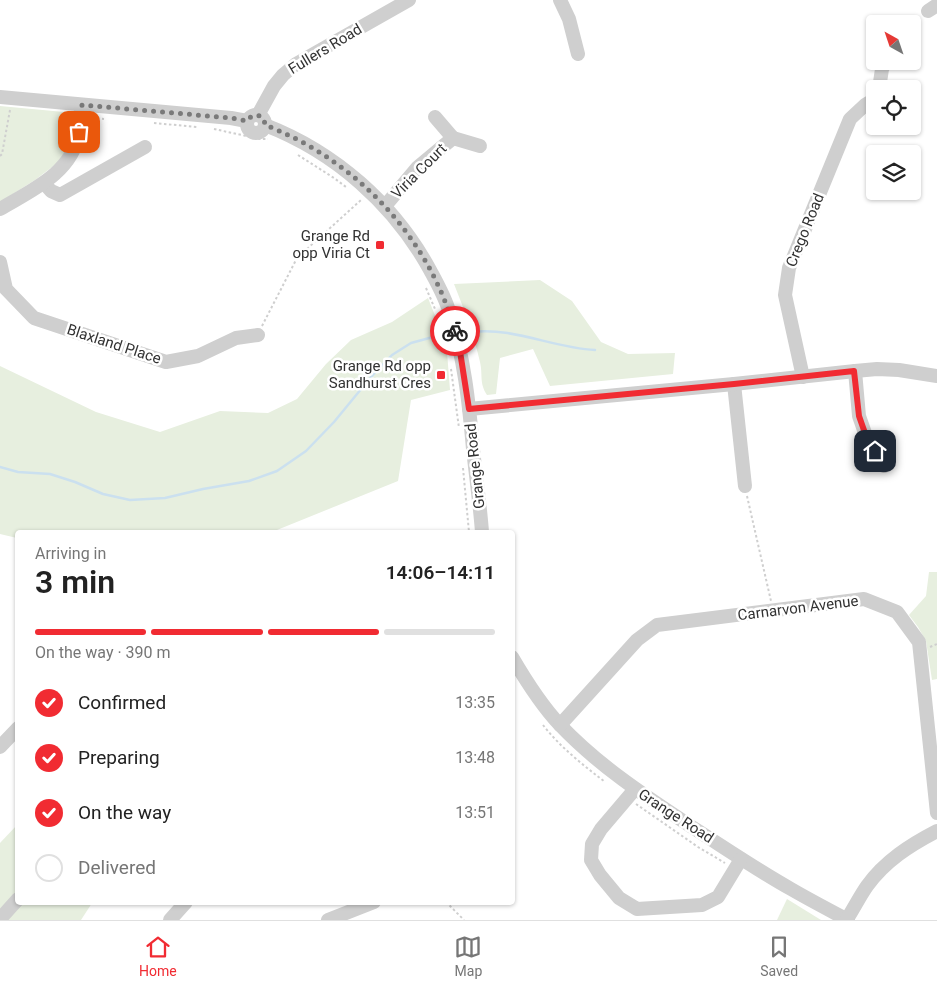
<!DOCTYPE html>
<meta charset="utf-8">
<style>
:root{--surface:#fff;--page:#f2f2f2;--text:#222;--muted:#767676;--line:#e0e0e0;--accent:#f12b32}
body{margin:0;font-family:Roboto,sans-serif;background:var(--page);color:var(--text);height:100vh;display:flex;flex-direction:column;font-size:19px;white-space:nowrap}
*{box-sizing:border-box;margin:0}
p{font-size:16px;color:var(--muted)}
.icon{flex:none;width:28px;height:28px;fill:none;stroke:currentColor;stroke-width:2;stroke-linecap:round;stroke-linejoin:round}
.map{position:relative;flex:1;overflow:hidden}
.side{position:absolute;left:15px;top:530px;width:500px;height:375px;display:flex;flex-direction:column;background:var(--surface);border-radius:5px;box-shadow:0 1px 4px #0004}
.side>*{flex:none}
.needle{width:32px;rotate:320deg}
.buttons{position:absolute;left:866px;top:15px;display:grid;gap:10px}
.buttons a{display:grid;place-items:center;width:55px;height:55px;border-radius:5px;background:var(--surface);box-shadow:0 1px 4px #0004;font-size:25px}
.pin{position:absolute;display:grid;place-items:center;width:42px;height:42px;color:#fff;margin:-21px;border-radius:10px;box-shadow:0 2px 8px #0006}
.courier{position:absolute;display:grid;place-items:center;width:50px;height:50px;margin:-25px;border:4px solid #f12b32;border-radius:50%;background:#fff;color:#222;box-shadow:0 1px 6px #0007}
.overview em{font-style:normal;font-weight:600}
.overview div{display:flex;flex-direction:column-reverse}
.overview{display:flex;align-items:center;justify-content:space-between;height:85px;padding:0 20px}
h1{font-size:32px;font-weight:600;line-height:38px}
.bar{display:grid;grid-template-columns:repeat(4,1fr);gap:8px 5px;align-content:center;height:60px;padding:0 20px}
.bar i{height:6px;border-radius:4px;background:var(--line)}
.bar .selected{background:var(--accent)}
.bar p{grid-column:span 4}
ol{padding:0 20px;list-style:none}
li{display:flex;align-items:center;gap:15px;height:55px}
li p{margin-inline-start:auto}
li .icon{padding:5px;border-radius:50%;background:var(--accent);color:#fff;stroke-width:4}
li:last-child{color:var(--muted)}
li i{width:28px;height:28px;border:2px solid var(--line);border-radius:50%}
.tabs{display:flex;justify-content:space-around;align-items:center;height:70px;border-top:1px solid var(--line);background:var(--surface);font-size:14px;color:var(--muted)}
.tabs a{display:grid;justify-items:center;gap:2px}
.tabs .selected{color:var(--accent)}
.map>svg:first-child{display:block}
.green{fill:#e7efdf}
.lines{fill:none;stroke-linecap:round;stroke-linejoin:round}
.stream{stroke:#cbe0ef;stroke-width:2.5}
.path{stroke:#cfcfcf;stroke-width:2;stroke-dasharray:2.5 2.5;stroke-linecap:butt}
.minor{stroke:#cfcfcf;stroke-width:14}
.done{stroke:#7a7a7a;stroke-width:5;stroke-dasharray:0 9}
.route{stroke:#f12b32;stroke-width:6}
.poi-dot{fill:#f12b32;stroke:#fff;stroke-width:2}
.labels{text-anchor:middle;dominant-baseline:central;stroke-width:5;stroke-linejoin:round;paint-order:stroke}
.street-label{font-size:15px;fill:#323232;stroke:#fff}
.poi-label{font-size:15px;fill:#323232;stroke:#fff;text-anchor:end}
</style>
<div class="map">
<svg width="937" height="920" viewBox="0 0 937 920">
<rect width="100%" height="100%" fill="#fff"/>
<g class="green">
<path d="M0,106L64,112L68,114L71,118L73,123L70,141L60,161L35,180L0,202Z"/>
<path d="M540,280L572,301L601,342L628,354L675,353L673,374L550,386L533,349L500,358L496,394L487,395C479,383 483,375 480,362C474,335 464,309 454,284Z"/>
<path d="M428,298L438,323L447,352L450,390L411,400L398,481L272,532H18L17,538L0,534V366L96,412L160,432L220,411L268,413L297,399L326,364L351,340L392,322Z"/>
<path d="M929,572H937V679L932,680L926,641L918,627L909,615L926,596Z"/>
<path d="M17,825L18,902L92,903L81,920H0V843Z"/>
<path d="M787,899L821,920H777Z"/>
</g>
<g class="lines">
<g class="stream">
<path d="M472,332C514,327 553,348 595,350"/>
<path d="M0,467L18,472L50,474L75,482L103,494L130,500L165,498L203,489L249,481L277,471L306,451L334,422L371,377L392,355L411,343L433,337"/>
</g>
<g class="path">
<path d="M912,25L920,18"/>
<path d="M92,118L104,119"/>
<path d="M154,123L197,127"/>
<path d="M214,129L260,139H268"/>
<path d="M298,155L334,178L346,187"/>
<path d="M0,156L2,154L10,110"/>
<path d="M426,288L435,309"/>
<path d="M262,326L297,258L361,200"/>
<path d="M451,369L459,428"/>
<path d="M463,468L469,532"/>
<path d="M747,496L771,601"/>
<path d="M930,647L937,644"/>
<path d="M543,725C560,747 583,765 605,782"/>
<path d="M636,804L698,847L725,863"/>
<path d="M446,902L464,920"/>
</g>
<g class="minor">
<path d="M560,0L569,19L578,54"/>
<path d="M928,11L937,5"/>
<path d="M879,89L882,69L886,61"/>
<path d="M0,97L231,118L247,121"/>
<circle cx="256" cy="124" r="9"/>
<path d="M258,115L274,86L283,75L296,64L409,0"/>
<path d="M265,125C335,152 394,204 430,270C437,283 445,297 449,311C464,355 469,403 473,449C476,477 480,505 482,532"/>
<path d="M453,138L480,146"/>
<path d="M44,183L51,191L60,195L145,147"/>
<path d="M385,206L417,168L453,138L435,117"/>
<path d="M0,209C32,190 72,173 79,133C80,124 80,114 82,105"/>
<path d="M0,262L6,289L34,318L166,362L198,356L236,338L258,335"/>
<path d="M855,371L859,416L866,436L884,466"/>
<path d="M803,377L785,295L789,268L850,119L865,105L875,99"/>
<path d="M734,384L745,486"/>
<path d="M469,409L734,384L855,371L877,369L899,370L937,376"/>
<path d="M512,657C526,681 541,705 560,725C599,766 645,796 692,827C725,848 757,870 791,889C810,900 829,910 848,920"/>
<path d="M560,725L637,640L657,625L864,599L897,612L919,642L937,813"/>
<path d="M0,747L18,728"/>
<path d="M635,789L601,829L592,844L591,860L600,875L619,898L637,909L702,905L718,897L741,859"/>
<path d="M0,919L18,899"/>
<path d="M847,919C854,908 860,896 867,886C885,861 910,845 937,831"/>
<path d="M170,920L186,902"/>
<path d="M328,920L374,902"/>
</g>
</g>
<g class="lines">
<path class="done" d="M79,132L82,105L231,118L247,121C253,112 264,114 265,125C356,160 429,237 455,331"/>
<path class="route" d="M455,331L459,345L469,409L734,384L854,371L859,416L866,436L875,451"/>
</g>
<g class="poi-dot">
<rect x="375" y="240" width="10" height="10" rx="2.5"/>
<rect x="436" y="370" width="10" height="10" rx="2.5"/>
</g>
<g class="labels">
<g class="street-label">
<text transform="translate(325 49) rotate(-31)">Fullers Road</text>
<text transform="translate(419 171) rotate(-45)">Viria Court</text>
<text transform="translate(805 230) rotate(-68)">Crego Road</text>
<text transform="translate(114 344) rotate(18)">Blaxland Place</text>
<text transform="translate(475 466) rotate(-96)">Grange Road</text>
<text transform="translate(798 608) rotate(-7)">Carnarvon Avenue</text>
<text transform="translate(676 816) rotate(33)">Grange Road</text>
</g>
<g class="poi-label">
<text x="370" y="236">Grange Rd<tspan x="370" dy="17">opp Viria Ct</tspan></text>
<text x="431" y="366">Grange Rd opp<tspan x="431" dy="17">Sandhurst Cres</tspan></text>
</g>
</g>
</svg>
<div class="buttons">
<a><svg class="needle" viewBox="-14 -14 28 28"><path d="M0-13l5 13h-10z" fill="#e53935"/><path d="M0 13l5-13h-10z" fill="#767676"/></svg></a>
<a><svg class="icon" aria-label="locate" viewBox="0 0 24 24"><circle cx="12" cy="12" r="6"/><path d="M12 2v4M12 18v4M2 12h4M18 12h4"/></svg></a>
<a><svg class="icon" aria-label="layers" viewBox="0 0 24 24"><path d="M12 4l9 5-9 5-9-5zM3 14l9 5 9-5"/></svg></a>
</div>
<div class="pin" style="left:79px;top:132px;background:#ea580c"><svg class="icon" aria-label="bag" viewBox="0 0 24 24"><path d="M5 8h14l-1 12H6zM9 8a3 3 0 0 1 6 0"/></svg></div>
<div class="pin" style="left:875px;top:451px;background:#1f2937"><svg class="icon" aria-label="home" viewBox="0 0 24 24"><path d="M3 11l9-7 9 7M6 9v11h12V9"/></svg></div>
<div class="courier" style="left:455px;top:331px"><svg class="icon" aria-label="bike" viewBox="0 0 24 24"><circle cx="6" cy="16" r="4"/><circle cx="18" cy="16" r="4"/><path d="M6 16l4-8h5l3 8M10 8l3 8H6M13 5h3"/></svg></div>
<section class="side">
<div class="overview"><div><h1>3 min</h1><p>Arriving in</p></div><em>14:06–14:11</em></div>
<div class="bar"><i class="selected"></i><i class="selected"></i><i class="selected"></i><i></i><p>On the way · 390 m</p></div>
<ol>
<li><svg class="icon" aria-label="check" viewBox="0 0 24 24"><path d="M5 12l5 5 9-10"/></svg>Confirmed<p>13:35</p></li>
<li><svg class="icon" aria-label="check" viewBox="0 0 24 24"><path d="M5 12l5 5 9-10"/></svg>Preparing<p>13:48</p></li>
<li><svg class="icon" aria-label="check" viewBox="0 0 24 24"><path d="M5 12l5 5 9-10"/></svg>On the way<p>13:51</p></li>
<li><i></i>Delivered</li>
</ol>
</section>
</div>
<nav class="tabs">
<a class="selected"><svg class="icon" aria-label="home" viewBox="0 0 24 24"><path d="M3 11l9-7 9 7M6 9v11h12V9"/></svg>Home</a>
<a><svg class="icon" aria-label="map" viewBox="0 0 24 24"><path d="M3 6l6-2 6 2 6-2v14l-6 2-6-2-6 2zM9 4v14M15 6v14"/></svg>Map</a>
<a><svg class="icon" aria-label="saved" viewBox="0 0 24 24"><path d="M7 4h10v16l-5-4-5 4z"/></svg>Saved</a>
</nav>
